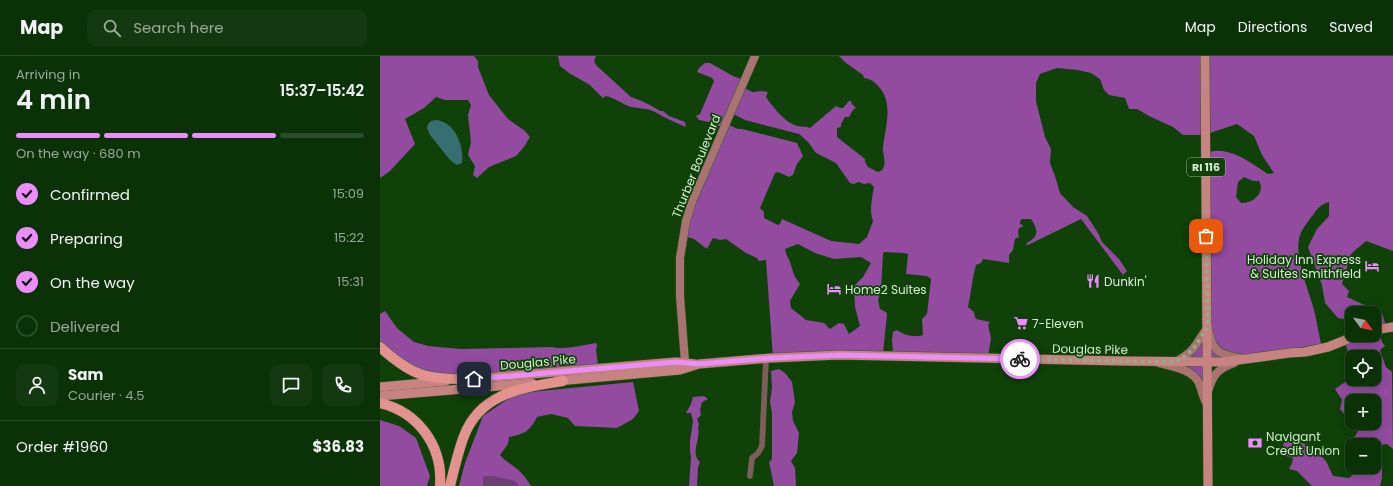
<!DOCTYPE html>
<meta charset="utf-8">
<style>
:root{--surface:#0b3107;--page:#143911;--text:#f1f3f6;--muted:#9aa99b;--line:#2b4c28;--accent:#eb8dfb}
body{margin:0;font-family:Poppins,sans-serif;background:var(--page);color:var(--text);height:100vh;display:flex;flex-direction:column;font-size:15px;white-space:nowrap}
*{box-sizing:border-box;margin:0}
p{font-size:13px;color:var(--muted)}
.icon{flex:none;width:22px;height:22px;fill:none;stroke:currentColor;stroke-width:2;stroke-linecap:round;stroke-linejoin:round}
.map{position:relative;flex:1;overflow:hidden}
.sheet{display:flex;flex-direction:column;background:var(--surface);width:380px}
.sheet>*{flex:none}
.needle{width:26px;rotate:123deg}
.fabs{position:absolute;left:965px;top:250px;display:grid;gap:8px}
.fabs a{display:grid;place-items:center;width:36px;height:36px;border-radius:8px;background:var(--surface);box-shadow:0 2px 10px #0003,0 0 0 1px var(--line);font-size:20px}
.pin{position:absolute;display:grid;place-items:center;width:34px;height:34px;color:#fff;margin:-17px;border-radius:8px;box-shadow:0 2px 6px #0006}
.courier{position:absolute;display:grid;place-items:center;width:40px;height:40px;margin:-20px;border:3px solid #eb8dfb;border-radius:50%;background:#fff;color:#222;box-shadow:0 1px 5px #0007}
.summary em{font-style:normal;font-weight:600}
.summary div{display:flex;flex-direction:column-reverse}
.summary{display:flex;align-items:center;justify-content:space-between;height:68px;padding:0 16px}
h1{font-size:26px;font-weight:600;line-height:30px}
.bar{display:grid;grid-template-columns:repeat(4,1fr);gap:6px 4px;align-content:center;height:48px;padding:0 16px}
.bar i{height:5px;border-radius:3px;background:var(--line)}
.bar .current{background:var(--accent)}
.bar p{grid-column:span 4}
.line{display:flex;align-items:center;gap:10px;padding:0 16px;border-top:1px solid var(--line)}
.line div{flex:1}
.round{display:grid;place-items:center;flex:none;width:42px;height:42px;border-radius:8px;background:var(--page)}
ol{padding:0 16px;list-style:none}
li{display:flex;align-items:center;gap:12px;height:44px}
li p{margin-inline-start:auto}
li .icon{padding:4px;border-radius:50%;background:var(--accent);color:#111;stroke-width:4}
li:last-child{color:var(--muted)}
li i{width:22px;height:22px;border:2px solid var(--line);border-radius:50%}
header{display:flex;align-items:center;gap:24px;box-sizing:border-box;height:56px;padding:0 20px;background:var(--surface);border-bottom:1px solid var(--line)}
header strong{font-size:19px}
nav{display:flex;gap:22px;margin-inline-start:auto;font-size:14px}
.search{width:280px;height:36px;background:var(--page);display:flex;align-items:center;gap:10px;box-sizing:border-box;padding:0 14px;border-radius:8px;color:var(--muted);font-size:15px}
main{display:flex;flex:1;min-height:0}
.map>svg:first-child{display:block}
.green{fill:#6c3e74}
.forest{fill:#924b9f;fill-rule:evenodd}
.water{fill:#376e72}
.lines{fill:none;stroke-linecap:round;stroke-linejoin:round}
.street-casing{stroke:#2e5d29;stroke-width:6}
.secondary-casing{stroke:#2e5d29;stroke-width:9}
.primary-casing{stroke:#2e5d29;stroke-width:10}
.highway-casing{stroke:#2e5d29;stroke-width:11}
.street{stroke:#7f5d5c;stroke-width:5.5}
.secondary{stroke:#a87371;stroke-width:8}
.primary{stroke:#c78381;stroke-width:9}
.highway{stroke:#e3928f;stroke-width:10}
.done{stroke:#8eb18a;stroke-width:4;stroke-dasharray:0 7.2}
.route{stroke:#eb8dfb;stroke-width:5}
.labels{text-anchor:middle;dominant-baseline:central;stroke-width:3.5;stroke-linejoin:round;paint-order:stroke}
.shield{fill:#0f4109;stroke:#98b994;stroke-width:1}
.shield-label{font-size:11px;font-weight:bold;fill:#d3edcf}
.street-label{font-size:12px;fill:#d3edcf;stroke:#0f4109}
.poi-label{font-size:12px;fill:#d3edcf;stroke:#0f4109;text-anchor:start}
</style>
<header>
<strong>Map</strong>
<div class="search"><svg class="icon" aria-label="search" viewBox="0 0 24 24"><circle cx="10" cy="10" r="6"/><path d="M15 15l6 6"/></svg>Search here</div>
<nav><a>Map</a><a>Directions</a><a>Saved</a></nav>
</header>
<main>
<section class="sheet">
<div class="summary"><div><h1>4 min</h1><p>Arriving in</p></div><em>15:37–15:42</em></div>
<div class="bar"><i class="current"></i><i class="current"></i><i class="current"></i><i></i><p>On the way · 680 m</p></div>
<ol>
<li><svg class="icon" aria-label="check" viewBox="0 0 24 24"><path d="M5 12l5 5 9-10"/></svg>Confirmed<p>15:09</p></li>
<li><svg class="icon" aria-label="check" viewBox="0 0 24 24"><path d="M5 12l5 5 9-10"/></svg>Preparing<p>15:22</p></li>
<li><svg class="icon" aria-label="check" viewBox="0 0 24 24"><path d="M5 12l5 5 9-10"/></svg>On the way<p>15:31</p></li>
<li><i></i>Delivered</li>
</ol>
<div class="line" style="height:72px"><a class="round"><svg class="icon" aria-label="person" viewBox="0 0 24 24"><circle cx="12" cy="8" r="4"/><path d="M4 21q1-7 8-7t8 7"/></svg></a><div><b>Sam</b><p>Courier · 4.5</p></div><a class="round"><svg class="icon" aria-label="chat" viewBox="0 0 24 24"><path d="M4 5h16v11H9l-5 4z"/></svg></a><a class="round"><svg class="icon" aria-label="phone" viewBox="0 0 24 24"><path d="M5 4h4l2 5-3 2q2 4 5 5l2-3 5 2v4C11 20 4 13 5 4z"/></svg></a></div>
<div class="line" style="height:52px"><div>Order #1960</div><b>$36.83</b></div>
</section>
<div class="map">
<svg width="1013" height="430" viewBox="0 0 1013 430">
<rect width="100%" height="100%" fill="#0f4109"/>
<path class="green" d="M112,420L136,425L139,430H103V421Z"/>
<g class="forest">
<path d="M0,0H94L98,5V11L109,39L128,63L145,75L150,81L144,91L136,100L109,111L97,122L93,119L95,110L88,99L91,86L88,59L91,49L88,44H65L56,41L44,52L25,63L35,88L10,115L0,122Z"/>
<path d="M178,0H216L214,5L217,10L251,41C258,43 275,51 280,55H283L289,60L305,66L306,71C299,68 292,65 286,62C279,59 274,54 266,53C261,52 256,52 251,51C244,49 235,42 226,40L223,42L210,29L189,17L180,10Z"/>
<path d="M459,0H1013V195L986,185L971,198L962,228L969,235L967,241L1002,257L1006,270L999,273L1002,286L1005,290L1000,294L1006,311L1012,316L1013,393L1007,388L1001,389L998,393L1002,410V421L1000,430H932L917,415L909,413L912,407L913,402L903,399V389L907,380L933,392L946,405L953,420L969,422L981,412L980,411H994V389H972L971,387L978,375L960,353L962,344L955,333L968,324L972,312V323H994V301H972V302L968,296L964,283L976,279H994V257H972V265L958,262L945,247L942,229L928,191L937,173L949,160V146C941,148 938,152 933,159C929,164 922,173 920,179C913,202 930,236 935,258C937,268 939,278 941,288L826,307V337L818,324L798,307L825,271V98C846,87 871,107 888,118L894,117L882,99L874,80L857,68L824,79H803L793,71L771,61L757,53H749L745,42L729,39L724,34L720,23L711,17L698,14L677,12L660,18L656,27V45L665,81L671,93L670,107L675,120L680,137L693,151L707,160L718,177L722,186L739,203L747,215L743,219L701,163L648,189H646L648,186C660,180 657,172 651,163H642L640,165V168L644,170L639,172L638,176L639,181L635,183L633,194L629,199V207L603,203L601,207L596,209C592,223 591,237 588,251L594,256L595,261L596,263L610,266L608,269L611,282L608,301L513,297L512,284L513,276L517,274C523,279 536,282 543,279L542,263L547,258L551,223L547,220L526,218L528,198L523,197L504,196L503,198L501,234L498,244L500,253L506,256L507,258L503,298L393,302L386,204L379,205L377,202L366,197L346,183L340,184L333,182L327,193L314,183L304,180L343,72L333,67L319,64L316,60L320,58L334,25L332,22L317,16L319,12L325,7H330L353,20L364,24L363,31L372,36L382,35L388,36L386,41C392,50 406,68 418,70C422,71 426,70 430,72L456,50L460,52H463L469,45H471L472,48L476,52L473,54L469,61H465L461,68V71L457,72V81L485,103V106L488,111L498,116C501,115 503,114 504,110C506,104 502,97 503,91C505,72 514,48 499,31C495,26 491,23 484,22L483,19L466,7ZM351,57L365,64L419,78L428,86L436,97L456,107L470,127L474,128L478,126L484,128L490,127L494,131C492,143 489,154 493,165L487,181L479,188L451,185L402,163L400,168L398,169L384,162V156L380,152L395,117L398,116L409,121L413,119L417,108L423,100L417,87L362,73H358L347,68ZM864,121L873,125H879C886,137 872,148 861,147L856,141L858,126ZM418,188L435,197L454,203L481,201L491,207L483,221L474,230L475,251L480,270L469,278L464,268L459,267L450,273L444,267L426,264L411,252L410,245L420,228C414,220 414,219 411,209C410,204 406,200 405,193ZM972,345H994V367H972Z"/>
<path d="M5,255L17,272L34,286L48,290L81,293L172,291C185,294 203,289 216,287L217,289L216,294L218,309L68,321L50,320L0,290V258Z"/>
<path d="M399,313L405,317L412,326L415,346L412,356L413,365L419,377L417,397L411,405L415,412L416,430H394L389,406L392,403V357L390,346L392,332L391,315Z"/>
<path d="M253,326L259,355L253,363L237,372L195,370L188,362L171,358L157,361C150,375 145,378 129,381L128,388L120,399C124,404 128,406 133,410C141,415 146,422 151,430H139L135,425L112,420L103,421V430H79L85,407L103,360L132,340L150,336Z"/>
<path d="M324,340L328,343L322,346L320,354L321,359L317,363L319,368L318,372C321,383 310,397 320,406L318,411L317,430H309L311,401L310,396V385L313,365L311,357H306L311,348L313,341Z"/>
<path d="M0,364L19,370L36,382L50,420L47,430H0Z"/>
</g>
<path class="water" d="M56,64C75,66 84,89 82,107L77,109L70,104L50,79L47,72L48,68L51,65Z"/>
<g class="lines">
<defs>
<path id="street" d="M370,420L372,402L378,397L382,390L386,303"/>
<g id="secondary">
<path d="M829,276C834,299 842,298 863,303"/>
<path d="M305,306L300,240V202L306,165L312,146L375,0"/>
<path d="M795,306C816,295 815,288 828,271"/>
<path d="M779,307C790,310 811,313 818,325C822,333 822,341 827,348"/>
<path d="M828,335C833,319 837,313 854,307"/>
</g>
<g id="primary">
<path d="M825,0L828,430"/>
<path d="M994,274L1013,271"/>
<path d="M79,324L296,306L315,308"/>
<path d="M177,325L300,314L319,308L391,302L459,299L742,305L844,306L909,297L925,296L948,291L978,279"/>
<path d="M0,331L66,325"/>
<path d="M0,340L152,327"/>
</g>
<g id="highway">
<path d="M0,291C10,300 21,309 33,315C49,323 67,322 85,324"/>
<path d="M0,347C39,356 63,391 60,430"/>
<path d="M70,430C74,413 78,396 84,380C101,336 143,332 183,325"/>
</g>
</defs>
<use href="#street" class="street-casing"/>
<use href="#secondary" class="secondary-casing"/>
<use href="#primary" class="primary-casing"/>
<use href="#highway" class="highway-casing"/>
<use href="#street" class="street"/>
<use href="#secondary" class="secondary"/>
<use href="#primary" class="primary"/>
<use href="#highway" class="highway"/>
</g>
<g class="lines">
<path class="done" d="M640,303L795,306C816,295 815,288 828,271L826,180"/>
<path class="route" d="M94,323L296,306L319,308L391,302L460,299L640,303"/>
</g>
<defs>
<symbol id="hotel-bare" viewBox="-9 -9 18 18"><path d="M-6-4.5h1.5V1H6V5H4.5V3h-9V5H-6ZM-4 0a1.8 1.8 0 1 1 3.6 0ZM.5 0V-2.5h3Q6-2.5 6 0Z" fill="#eb8dfb" stroke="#0f4109" stroke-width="2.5" paint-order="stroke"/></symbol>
<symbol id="restaurant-bare" viewBox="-9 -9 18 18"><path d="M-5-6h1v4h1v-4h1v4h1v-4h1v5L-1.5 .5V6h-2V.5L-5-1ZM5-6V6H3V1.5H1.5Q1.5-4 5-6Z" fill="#eb8dfb" stroke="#0f4109" stroke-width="2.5" paint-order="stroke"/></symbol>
<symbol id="supermarket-bare" viewBox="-9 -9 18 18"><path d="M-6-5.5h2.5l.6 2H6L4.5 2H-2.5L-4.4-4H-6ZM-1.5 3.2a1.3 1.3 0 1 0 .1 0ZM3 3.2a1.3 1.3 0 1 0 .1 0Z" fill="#eb8dfb" stroke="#0f4109" stroke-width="2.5" paint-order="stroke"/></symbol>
<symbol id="bank-bare" viewBox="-9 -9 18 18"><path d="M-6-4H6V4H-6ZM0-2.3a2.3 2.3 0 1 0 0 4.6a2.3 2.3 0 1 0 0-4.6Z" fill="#eb8dfb" stroke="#0f4109" stroke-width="2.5" paint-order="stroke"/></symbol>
</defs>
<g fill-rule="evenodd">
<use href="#hotel-bare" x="982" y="200" width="20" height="20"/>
<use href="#restaurant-bare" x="703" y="215" width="20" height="20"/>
<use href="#hotel-bare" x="444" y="223" width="20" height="20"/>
<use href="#supermarket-bare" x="631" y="257" width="20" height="20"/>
<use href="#bank-bare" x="865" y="377" width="20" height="20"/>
</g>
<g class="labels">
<rect class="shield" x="807" y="102" width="38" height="18" rx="3"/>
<g class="shield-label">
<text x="826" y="111">RI 116</text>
</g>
<g class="street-label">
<text transform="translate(316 110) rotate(-68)">Thurber Boulevard</text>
<text transform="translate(710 293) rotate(1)">Douglas Pike</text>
<text transform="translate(158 306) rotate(-5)">Douglas Pike</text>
</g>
<g class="poi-label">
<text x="981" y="203" text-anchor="end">Holiday Inn Express<tspan x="981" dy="14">&amp; Suites Smithfield</tspan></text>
<text x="724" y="225">Dunkin'</text>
<text x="465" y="233">Home2 Suites</text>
<text x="652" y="267">7-Eleven</text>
<text x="886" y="380">Navigant<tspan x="886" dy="14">Credit Union</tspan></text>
</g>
</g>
</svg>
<div class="fabs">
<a><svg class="needle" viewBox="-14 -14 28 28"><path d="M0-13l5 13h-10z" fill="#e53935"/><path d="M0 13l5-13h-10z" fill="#9aa99b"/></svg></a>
<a><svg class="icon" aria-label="locate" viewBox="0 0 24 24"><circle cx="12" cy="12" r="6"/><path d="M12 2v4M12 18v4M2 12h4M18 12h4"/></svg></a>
<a>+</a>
<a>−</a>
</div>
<div class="pin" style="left:826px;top:180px;background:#ea580c"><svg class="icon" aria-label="bag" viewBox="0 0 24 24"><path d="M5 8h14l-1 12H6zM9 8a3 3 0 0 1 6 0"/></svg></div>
<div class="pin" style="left:94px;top:323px;background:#1f2937"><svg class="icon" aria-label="home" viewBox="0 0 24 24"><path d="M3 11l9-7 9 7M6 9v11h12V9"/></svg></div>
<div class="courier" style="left:640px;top:303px"><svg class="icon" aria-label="bike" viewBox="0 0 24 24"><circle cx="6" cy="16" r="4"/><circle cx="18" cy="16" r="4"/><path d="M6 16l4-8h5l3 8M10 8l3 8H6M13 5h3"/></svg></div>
</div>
</main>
